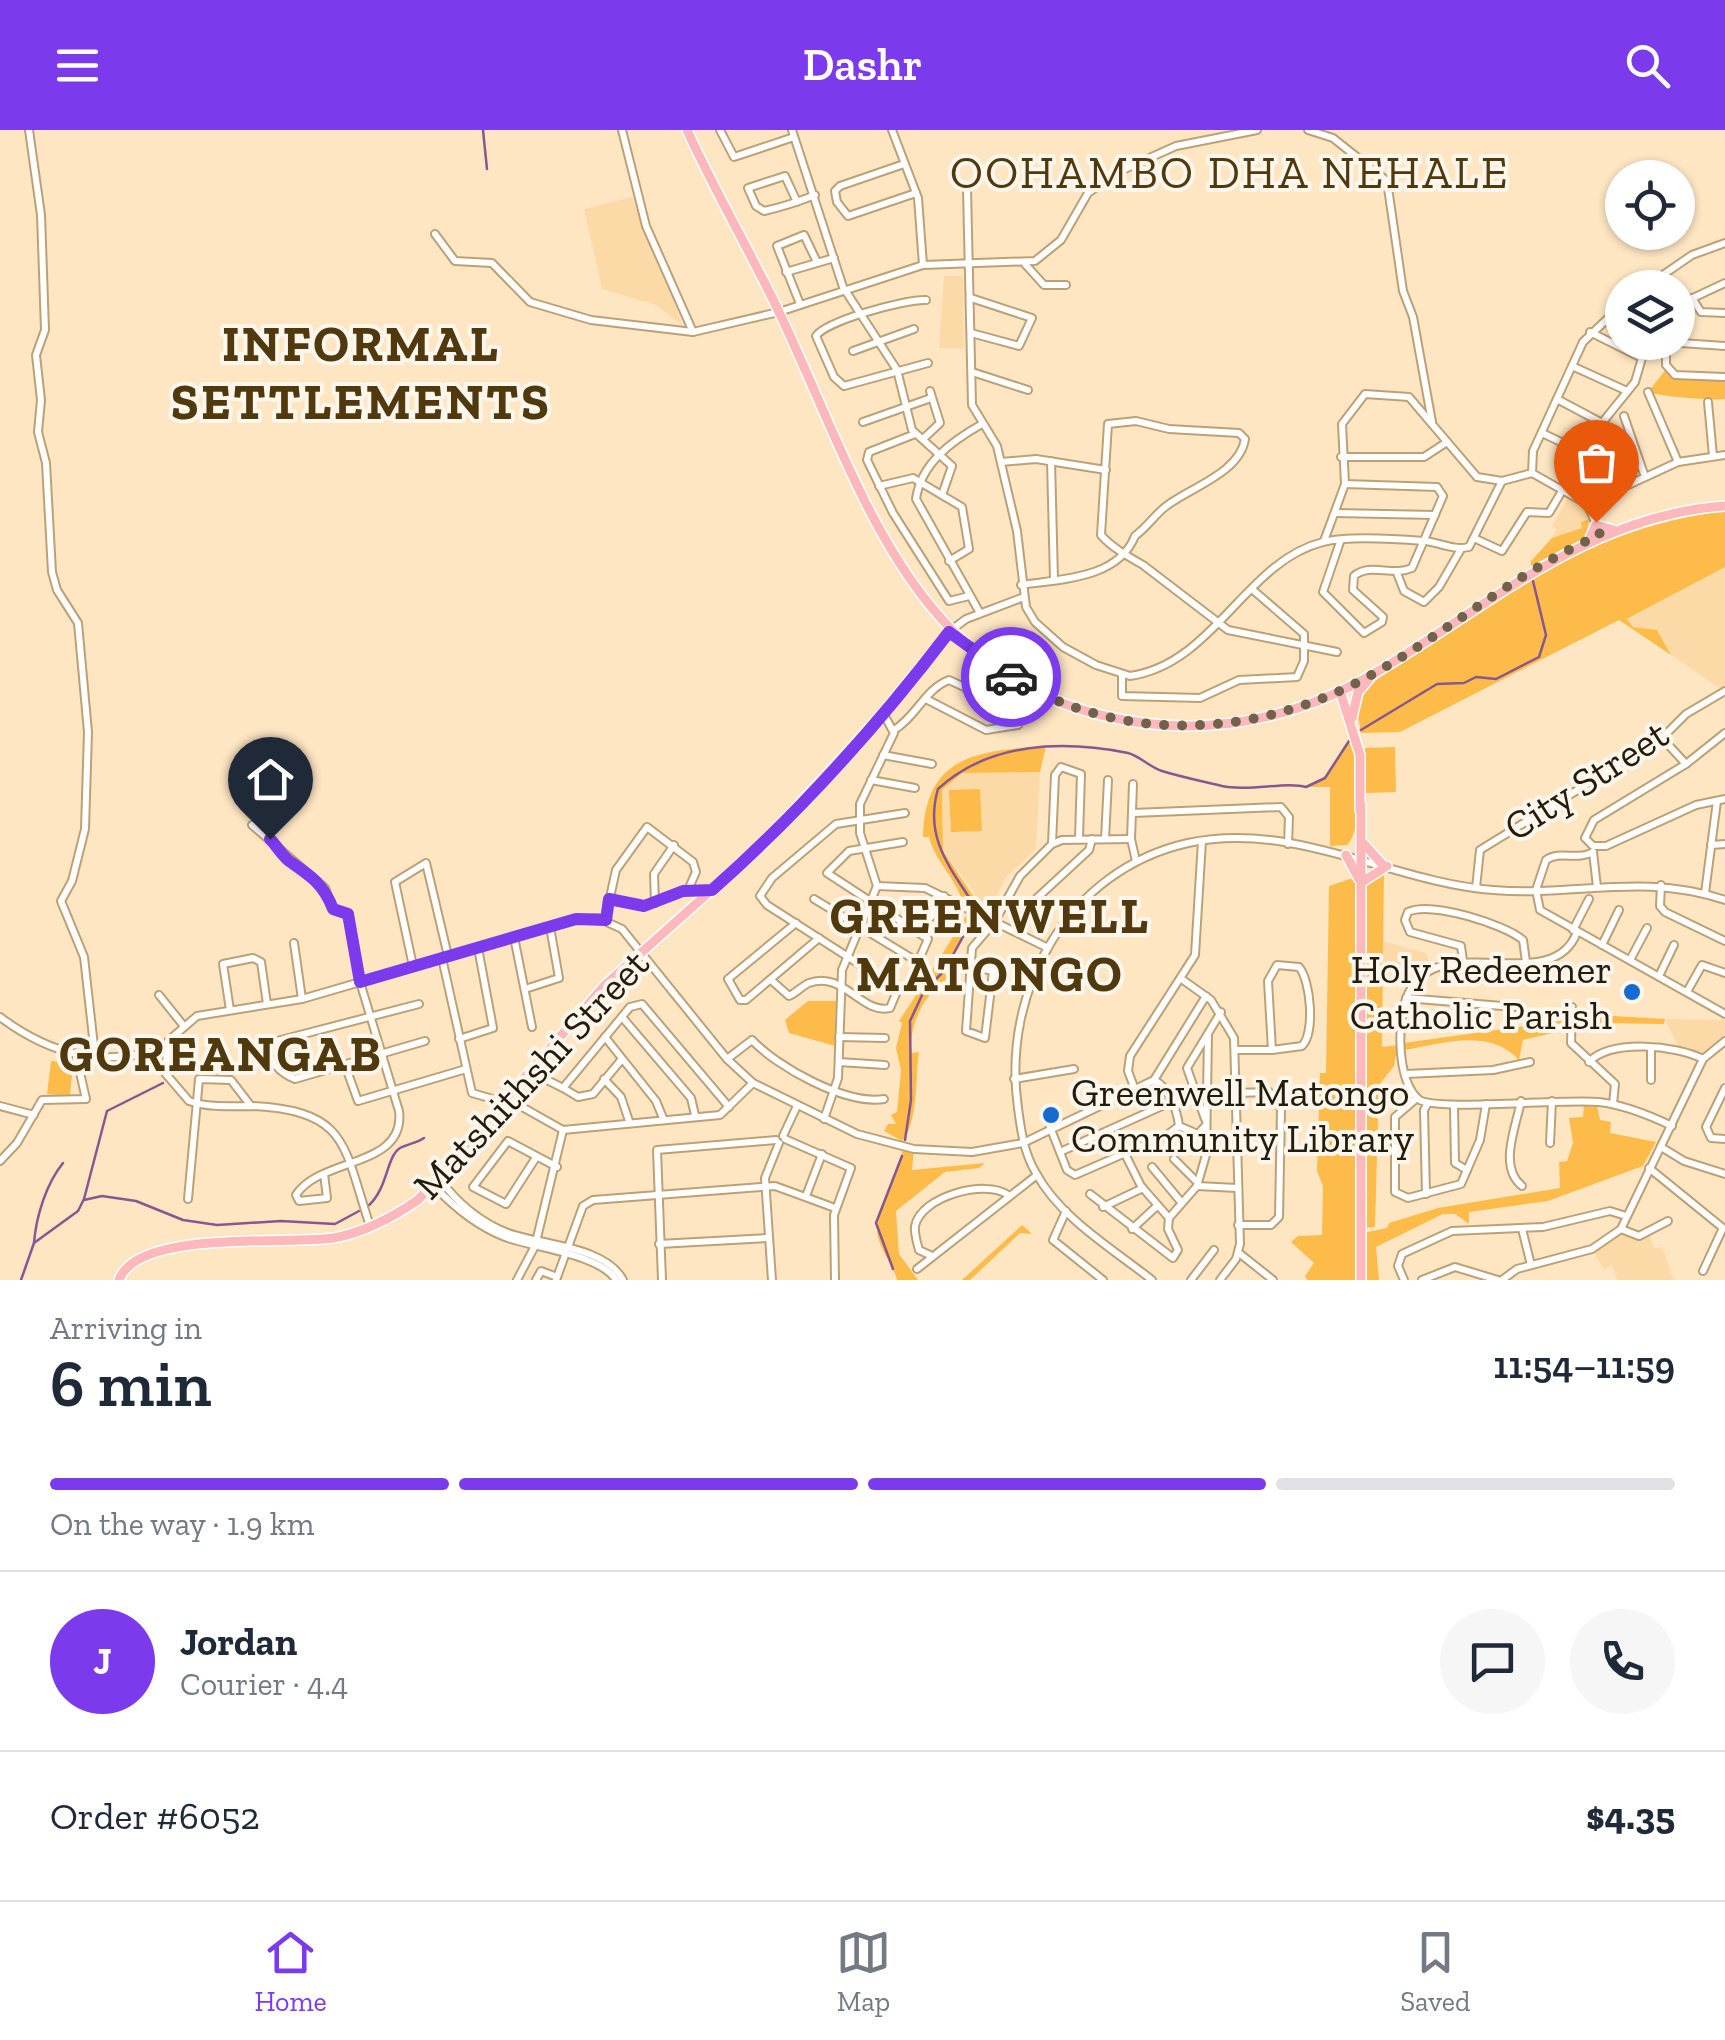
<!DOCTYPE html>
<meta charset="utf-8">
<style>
:root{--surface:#fff;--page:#f6f6f7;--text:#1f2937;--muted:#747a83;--line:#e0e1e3;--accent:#7c3aed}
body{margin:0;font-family:"Zilla Slab",serif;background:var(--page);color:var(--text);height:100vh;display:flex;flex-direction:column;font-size:38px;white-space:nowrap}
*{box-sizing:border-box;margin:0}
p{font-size:32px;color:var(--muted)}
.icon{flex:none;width:55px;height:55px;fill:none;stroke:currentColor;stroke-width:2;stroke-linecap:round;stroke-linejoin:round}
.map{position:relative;height:1150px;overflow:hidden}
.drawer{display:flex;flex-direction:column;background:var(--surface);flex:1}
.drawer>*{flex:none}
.fabs{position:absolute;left:1605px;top:30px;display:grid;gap:20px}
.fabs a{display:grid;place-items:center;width:90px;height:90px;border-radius:50%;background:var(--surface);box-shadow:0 2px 8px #0004;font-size:50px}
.pin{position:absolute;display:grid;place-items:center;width:85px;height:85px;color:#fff;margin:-102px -42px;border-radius:50% 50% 50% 0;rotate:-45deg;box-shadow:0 0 10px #0007}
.pin .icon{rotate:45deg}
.courier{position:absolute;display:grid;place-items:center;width:100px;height:100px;margin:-50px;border:8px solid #7c3aed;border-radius:50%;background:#fff;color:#222;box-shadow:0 2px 12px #0007}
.headline em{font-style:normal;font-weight:600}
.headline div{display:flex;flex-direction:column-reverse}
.headline{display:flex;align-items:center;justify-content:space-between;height:170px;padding:0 50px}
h1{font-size:65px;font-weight:600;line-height:75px}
.bar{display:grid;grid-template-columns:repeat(4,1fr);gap:15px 10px;align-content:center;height:120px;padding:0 50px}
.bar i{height:12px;border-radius:8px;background:var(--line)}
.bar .selected{background:var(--accent)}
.bar p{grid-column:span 4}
.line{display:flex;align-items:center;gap:25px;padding:0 50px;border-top:2px solid var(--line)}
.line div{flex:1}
.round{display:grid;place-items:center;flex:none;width:105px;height:105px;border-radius:52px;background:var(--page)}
header{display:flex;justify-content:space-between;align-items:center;height:130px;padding:0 50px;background:var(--accent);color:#fff;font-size:45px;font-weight:600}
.dock{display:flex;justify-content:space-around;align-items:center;height:140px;border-top:2px solid var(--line);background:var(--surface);font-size:28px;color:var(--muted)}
.dock a{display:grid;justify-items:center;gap:5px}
.dock .selected{color:var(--accent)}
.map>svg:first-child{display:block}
.built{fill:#fcdaa7}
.green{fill:#fdbb4a}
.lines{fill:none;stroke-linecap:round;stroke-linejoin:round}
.stream{stroke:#885690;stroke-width:2.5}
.minor-casing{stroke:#bda176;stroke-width:10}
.major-casing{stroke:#fff;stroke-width:12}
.minor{stroke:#fff;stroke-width:6}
.major{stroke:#fdb8bc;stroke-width:9}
.done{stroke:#71624b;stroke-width:10;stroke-dasharray:0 18}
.route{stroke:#7c3aed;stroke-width:12}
.poi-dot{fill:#166ad4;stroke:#fcf6ed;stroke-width:4}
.labels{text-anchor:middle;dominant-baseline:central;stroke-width:8;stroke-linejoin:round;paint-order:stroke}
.street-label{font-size:40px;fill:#251b0a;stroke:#fcf6ed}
.poi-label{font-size:40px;fill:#251b0a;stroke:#fcf6ed;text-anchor:end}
.quarter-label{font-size:45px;letter-spacing:2.5px;fill:#51390e;stroke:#fcf6ed}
.district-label{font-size:50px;font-weight:bold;letter-spacing:2.5px;fill:#51390e;stroke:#fcf6ed}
</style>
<header><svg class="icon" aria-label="menu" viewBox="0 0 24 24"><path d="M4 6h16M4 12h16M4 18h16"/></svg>Dashr<svg class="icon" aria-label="search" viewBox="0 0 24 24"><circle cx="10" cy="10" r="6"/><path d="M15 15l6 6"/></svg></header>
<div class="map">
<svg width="1725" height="1150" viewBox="0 0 1725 1150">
<rect width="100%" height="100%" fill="#fee6c3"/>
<g class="built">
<path d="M632,67L673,168L682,195L656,175L602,159L584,79Z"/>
<path d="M944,146H963L964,219L939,218Z"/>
<path d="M1569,367L1583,373L1591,398L1552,408L1557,399L1552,396Z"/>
<path d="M1725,437V555L1721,559L1671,525L1657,500L1633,497L1627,490Z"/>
<path d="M1040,642L1036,719L1006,747L990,780L977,774L973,760L943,721L942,660L961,643Z"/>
<path d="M1382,811L1426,823L1431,837L1425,841L1382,831Z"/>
<path d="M1665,889L1725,890V909L1700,927L1679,919Z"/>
<path d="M1621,1099L1633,1105L1648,1102L1654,1118L1662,1117L1674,1150H1617L1612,1136L1604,1139L1592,1119Z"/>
</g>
<g class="green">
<path d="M1667,238L1670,243L1725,247V269C1715,271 1656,266 1648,262Z"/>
<path d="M1725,381V437L1627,489L1633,497L1657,500L1671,525L1619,490L1400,602L1361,603L1358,585L1365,560C1391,536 1423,518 1453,498C1543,439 1615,395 1725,381Z"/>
<path d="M1589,389L1586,407L1531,436V431L1552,408L1582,398L1581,392Z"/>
<path d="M1351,609C1358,630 1364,700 1347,715L1330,716V657H1306L1325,648Z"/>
<path d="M1046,616L1040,642L962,643L942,660L943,721L984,782L962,770C954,746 935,731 929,707H923C925,625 977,621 1046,616Z"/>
<path d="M1395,617L1396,662L1366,663L1365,618Z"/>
<path d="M980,659L982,701L951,702L949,660Z"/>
<path d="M1384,739L1382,917L1398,915L1394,936L1379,955L1375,1097L1362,1098L1365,764L1366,754Z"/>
<path d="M1350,749L1360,751L1361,1150H1307L1305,1146L1314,1133L1291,1112L1298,1106L1322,1105L1323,1056L1317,1041L1320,943H1326L1329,756Z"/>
<path d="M968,783L977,787L956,819L945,852C925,861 907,899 912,923L919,922C915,945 919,992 902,1011L884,1001L888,994H896L891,985L897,982L901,940L896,918L902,893L899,891L920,859L919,848L925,851Z"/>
<path d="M808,871H836L835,916L789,903L785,890Z"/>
<path d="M1596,885L1665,889L1664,894L1598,893L1569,898V890Z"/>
<path d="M1566,890L1565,900L1523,910L1519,930C1489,898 1445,913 1405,920L1404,913Z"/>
<path d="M51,931L73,933L70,966L47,964Z"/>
<path d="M1584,974L1597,975L1600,990L1611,992L1610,1003L1656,1012L1643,1036L1548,1071L1469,1082V1094L1455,1084H1443L1376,1117L1379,1150H1366L1363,1103L1387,1098L1389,1093L1438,1078L1560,1058L1559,1032L1567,1031L1573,1013L1569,988L1583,987Z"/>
<path d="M903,1017L914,1019L912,1040L985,1033L979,1038L945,1042L896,1081L899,1124L918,1150H897C893,1134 882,1123 878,1107C872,1085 900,1043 903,1017Z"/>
<path d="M1022,1095L1032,1104L1020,1103L970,1150H962Z"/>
</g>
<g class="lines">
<g class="stream">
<path d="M483,0L487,39"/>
<path d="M1361,600L1437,554L1464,553L1476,547L1496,549L1539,527L1546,505L1533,451"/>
<path d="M974,775C949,736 924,707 938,659C989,612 1062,610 1128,623C1140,626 1149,637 1162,641C1181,647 1202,651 1222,656C1249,662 1286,651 1306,657L1325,648L1349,611"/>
<path d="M905,1010L911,970L910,891L924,861L944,841L974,787"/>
<path d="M84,1070L102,1066L136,1071L183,1090L217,1095L281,1091L335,1094L359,1081"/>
<path d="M368,1076C388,1059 386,1027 400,1018C407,1014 417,1013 424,1008"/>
<path d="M34,1113C36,1087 46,1054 63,1033"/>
<path d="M893,1139L876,1093L902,1026"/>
<path d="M21,1150L34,1113L78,1081L84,1069L107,981L163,953"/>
</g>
<defs>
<g id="minor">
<path d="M29,0L41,85L45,200L36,225L41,270L38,302L46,333L52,442L57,460L78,493L88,602L85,699L72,751L61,771L84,827L95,925"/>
<path d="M622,0L646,96L693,202"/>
<path d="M720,0L734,27L794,7"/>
<path d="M792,0L843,157L897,240L912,300L952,336L942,365"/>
<path d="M892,0L918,68L923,135"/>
<path d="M1308,0L1333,8L1387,51L1403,161L1413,187L1432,292"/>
<path d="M904,34L840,56L835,61L837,72L848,86L916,63"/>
<path d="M967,59L972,275L997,316L1017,401L1026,477L1035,492L1063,517L1096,535L1130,546C1214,534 1246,431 1323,412C1346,406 1399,409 1424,411C1439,412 1453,421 1469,417L1502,351"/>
<path d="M797,72L785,46L748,58L756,76L764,81C782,77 798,72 815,65"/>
<path d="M435,104L455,131L492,133L530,172L591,190L693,202L779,182L923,135L1035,131L1061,110L1088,63L1116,43L1176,16L1257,0"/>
<path d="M1025,134L1044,155H1066"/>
<path d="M786,142L834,128"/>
<path d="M1644,158L1692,125L1725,113"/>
<path d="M971,168L1032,188L1019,216L971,203"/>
<path d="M1692,168L1701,182L1725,183"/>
<path d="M926,170C905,169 826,191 816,206L834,247L844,256L928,233"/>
<path d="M800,174L777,116L804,105L817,132"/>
<path d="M1678,175L1725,153"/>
<path d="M1725,216L1666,212V235L1675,245L1725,247"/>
<path d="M853,221L914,199"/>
<path d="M1572,236L1627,261"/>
<path d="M972,242L1028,260"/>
<path d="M1648,262L1678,332"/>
<path d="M1557,269L1602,293"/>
<path d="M1708,272L1713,326"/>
<path d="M1624,286L1645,347"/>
<path d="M863,292L931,268"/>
<path d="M1542,303L1584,323"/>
<path d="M915,304L869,322L867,330L893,383L949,471L969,466"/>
<path d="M923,309L940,293L930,261"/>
<path d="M1592,310L1612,362"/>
<path d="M1341,327H1424L1447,312"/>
<path d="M1051,331L1054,450"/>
<path d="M1001,332L1036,329L1106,340"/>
<path d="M1532,343L1533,321L1583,212L1622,175"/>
<path d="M879,356L913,348L962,377L969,419L949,431"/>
<path d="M1587,374L1678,332L1725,325"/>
<path d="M1335,383L1435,385"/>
<path d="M1476,409L1502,421L1527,382L1549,383L1602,293L1635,252L1642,228L1590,202"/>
<path d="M1324,411L1345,354L1342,294L1365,264L1409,267L1477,347L1502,351L1532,343L1587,374L1601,405"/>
<path d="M1340,412L1323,462L1364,503L1382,492L1383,487L1353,460L1354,446C1370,432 1392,447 1412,438L1443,366L1437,357L1345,354"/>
<path d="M1397,443L1404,461L1424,472L1439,457L1461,419"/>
<path d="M1021,455C1061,449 1118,449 1135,406C1147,397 1154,386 1165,377C1189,358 1240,343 1245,309L1239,303L1169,299L1136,291L1108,294L1101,405C1111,417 1129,427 1143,435L1228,500L1337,522"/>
<path d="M980,483L916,369C921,333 952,311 982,294"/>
<path d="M950,501L966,489L1024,467"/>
<path d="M1122,545V566L1200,568L1239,550L1297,547L1304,531V504L1253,460"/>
<path d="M894,600C916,587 925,559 949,550L1007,577L1018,595L986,600L926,569"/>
<path d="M1725,603L1686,634L1594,690L1585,708L1593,716H1606L1696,675L1725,669"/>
<path d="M1662,608L1686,634"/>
<path d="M883,625L932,634"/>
<path d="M871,650L915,658"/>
<path d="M1133,654L1131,709L1136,731"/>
<path d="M1133,683L1281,677L1289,687L1288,714"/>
<path d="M252,695L325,758L333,779L348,784L360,852L399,981C406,1038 320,1027 296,1065L299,1071L327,1068L324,1044"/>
<path d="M1105,709L1108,650"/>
<path d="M1052,714L1055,645L1061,637L1081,644L1079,708"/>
<path d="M1711,715L1725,714"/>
<path d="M1593,722C1577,731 1560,720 1546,730L1536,760L1540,780L1725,884"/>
<path d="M1593,722L1597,757"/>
<path d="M1661,755L1660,776L1665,782L1725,811"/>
<path d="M877,756L925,758L1046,817"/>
<path d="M1476,758L1480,720L1662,608L1686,584L1725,561"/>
<path d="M1705,763L1717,671"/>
<path d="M609,769L644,776L683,761L711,760"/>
<path d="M814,769L918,832L928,809L827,743L849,721L903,712"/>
<path d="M655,773L654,744L674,715"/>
<path d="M931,787L944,766"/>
<path d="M605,790L616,740L647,697L693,732L696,742L688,760"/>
<path d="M796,793L728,849L740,870H746L819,808"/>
<path d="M1573,800L1589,769"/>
<path d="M1577,802C1550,877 1408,777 1401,896C1399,917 1401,953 1418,969C1433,982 1567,968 1599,972C1625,975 1649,985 1672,996"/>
<path d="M1020,804L1037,768L1089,720L1092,709"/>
<path d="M514,807L532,897"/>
<path d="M294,813L302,869"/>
<path d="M1602,815L1619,780"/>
<path d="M442,828L472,963L503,972"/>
<path d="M1630,830L1647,798"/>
<path d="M1463,831L1461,816L1410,802L1405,790L1408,782C1431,771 1504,794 1523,810L1526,832"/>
<path d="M1277,835L1299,837C1311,851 1315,903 1302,916L1272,920L1268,851Z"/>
<path d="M413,836L395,752L426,733L448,826"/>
<path d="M970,836L993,841L985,908L966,901L972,818L995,791L1020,746L1052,714L1062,710L1131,709"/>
<path d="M1659,846L1674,815"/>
<path d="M771,850L789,866C796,863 802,856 809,853C843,840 862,885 890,878L898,859L767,775L760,766L772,748L836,694L905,683"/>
<path d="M1183,850L1211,870L1234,908L1240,1114L1236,1129L1220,1150"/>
<path d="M525,859L559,848L550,797"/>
<path d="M1688,860L1702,835L1725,843"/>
<path d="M159,865L183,895"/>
<path d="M1406,868L1514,877"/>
<path d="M419,874L273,912L265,915C268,930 281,944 295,949L425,911"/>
<path d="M1572,877L1571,913L1615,954L1613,974"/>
<path d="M230,880L223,834L253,828L261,832L267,874"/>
<path d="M0,887C51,925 100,937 163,919"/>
<path d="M622,887L691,968L695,985"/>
<path d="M605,907L656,971L663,988"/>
<path d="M839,907L885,908"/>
<path d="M459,909L493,898L478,818"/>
<path d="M1235,920H1272"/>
<path d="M1651,920V950"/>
<path d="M727,929L752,910C777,937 846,975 884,969"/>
<path d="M839,932L885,935"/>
<path d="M1589,932C1611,909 1676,915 1703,929"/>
<path d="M345,935L358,971L466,939"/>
<path d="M531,942L563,958L630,877L642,874L729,977"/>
<path d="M1406,944L1493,940L1530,932"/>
<path d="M604,949L621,967L629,991"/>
<path d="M1014,949L1074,939"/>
<path d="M1134,957L1128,941L1130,926L1195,825L1202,711"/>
<path d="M563,958L578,967L593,964L622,929"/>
<path d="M1725,958L1706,997L1711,1008L1725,1009"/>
<path d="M1236,963L1269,962L1281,979L1279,1087L1271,1095H1238"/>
<path d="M1417,968L1395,987V1062L1408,1068L1461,1054L1480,1010L1486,974"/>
<path d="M508,969L563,1000L720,985L753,953"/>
<path d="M1521,971C1516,997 1498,1037 1522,1056"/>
<path d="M0,976L34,985"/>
<path d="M1454,977L1455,1033L1467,1040"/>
<path d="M824,989L838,948L842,840L877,756L860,703V674L894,603L883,583"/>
<path d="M1205,989L1187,938L1221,882"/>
<path d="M1179,996L1198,1004L1206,995"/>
<path d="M1050,997L1067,1040L1075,1045L1167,1005L1179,996C1177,979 1168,957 1154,950"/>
<path d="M783,1006L796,978"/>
<path d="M785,1009L851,1038L834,1085L835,1150"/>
<path d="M1550,1013L1552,971"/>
<path d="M1661,1017L1684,1031L1725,1044"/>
<path d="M1060,1022L1171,972"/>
<path d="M1125,1024L1141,1056L1169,1088"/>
<path d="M535,1029L506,1074L473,1057L508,1011L557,1037"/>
<path d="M1174,1029L1196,1051"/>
<path d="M0,1031L17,1013L42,970L86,969L76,925"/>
<path d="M1152,1037L1181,1072"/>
<path d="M1649,1038L1723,1098L1703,1141"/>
<path d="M440,1049C456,1072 481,1093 508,1103C541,1115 605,1116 623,1150"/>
<path d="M434,1056C453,1076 479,1097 505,1107C533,1118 600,1124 616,1150"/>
<path d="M1197,1056L1237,1058"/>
<path d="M1090,1064L1173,1128L1178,1120L1168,1099L1169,1088L1197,1056L1206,1025L1208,904"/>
<path d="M1426,1064L1424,980L1428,973"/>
<path d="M806,1066L822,1024"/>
<path d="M188,1069L199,949L231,950L251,976"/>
<path d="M1103,1077L1143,1058"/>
<path d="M1066,1081L1053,1110L1103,1150"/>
<path d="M370,1096C343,1015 349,981 252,976C231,976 209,978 189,971L165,943L168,911L197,886L302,869L576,789L598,788L622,799L727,929L753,953L857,1004L914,1019L972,1022L1023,1013L1154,950L1206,866"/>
<path d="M1132,1099L1157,1076"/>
<path d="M1522,1099L1531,1135"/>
<path d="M1621,1099L1639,1106L1668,1091"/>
<path d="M659,1114L768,1108"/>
<path d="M1239,1123L1273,1150"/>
<path d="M930,1125L919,1120C917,1113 914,1103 915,1096C921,1066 986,1049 1008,1065"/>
<path d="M917,1139L1037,1045"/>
<path d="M517,1150L535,1116L563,1000"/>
<path d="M536,1150L541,1141L557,1147"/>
<path d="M556,1150L583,1076L593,1070L775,1056L835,1078"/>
<path d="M662,1150L657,1020L776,1010"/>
<path d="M772,1150L765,1048L779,1013"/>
<path d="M1152,1150C1113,1119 1060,1088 1036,1043C1024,1023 1021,1001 1018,978C1001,860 1068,740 1188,713C1293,690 1391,752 1493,760C1575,767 1642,742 1725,770"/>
<path d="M1191,1150L1214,1120"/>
<path d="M1404,1150L1398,1136L1402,1124L1452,1101L1543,1097L1610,1081L1626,1086"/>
<path d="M1422,1150L1455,1137L1498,1150"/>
<path d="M1502,1150L1517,1139L1592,1119L1621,1099L1703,929L1725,911"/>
</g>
<g id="major">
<path d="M687,0C715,62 750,121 779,182C865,363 912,562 1143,593C1223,604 1305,584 1375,543C1488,477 1588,385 1725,376"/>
<path d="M1590,408L1596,395L1613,400"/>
<path d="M1340,561L1360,625V680"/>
<path d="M1352,588L1358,562L1369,549"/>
<path d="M1364,714L1382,734"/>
<path d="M1346,725L1359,749"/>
<path d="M1362,752L1387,736"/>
<path d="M119,1150C137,1099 288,1115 333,1108C363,1103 393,1087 418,1070L605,855L763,714L883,583L949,502"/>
<path d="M1361,1150V675"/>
</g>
</defs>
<use href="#minor" class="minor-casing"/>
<use href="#major" class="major-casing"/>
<use href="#minor" class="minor"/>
<use href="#major" class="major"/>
</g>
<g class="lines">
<path class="done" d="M1011,547C1123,616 1260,608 1373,544C1450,501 1519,440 1600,405L1596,392"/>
<path class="route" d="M270,709C277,716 284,729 292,733C311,746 324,755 333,779L348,784L360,852L576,789L606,790L609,769L644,776L683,761L712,760C799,683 879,594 949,502L1011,547"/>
</g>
<g class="poi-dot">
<circle cx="1632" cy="862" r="10"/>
<circle cx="1051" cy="985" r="10"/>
</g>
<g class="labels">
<g class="street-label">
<text transform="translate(1586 650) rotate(-33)">City Street</text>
<text transform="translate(531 944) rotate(-47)">Matshithshi Street</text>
</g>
<g class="poi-label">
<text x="1612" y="839">Holy Redeemer<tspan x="1612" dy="46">Catholic Parish</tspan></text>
<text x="1071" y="962" text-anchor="start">Greenwell Matongo<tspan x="1071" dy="46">Community Library</tspan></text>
</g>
<g class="quarter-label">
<text x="1230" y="43">OOHAMBO DHA NEHALE</text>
</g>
<g class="district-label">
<text x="361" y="214">INFORMAL<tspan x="361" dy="58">SETTLEMENTS</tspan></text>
<text x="990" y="786">GREENWELL<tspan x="990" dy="58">MATONGO</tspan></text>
<text x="221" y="924">GOREANGAB</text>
</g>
</g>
</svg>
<div class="fabs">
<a><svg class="icon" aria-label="locate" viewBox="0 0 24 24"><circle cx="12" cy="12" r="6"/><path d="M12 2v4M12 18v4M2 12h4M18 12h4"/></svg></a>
<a><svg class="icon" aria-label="layers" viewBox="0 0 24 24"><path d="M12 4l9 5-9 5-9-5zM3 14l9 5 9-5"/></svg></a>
</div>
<div class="pin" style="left:1596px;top:392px;background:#ea580c"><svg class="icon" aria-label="bag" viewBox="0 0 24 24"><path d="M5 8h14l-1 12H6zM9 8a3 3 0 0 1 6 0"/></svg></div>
<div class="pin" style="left:270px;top:709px;background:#1f2937"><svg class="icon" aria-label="home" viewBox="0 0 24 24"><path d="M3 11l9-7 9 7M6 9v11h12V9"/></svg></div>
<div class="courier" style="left:1011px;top:547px"><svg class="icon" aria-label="car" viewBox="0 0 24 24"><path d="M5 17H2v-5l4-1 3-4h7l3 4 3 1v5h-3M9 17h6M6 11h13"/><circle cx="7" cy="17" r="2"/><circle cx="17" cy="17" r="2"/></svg></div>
</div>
<section class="drawer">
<div class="headline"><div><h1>6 min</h1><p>Arriving in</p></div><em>11:54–11:59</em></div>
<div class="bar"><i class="selected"></i><i class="selected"></i><i class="selected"></i><i></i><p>On the way · 1.9 km</p></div>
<div class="line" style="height:180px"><b class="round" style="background:var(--accent);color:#fff">J</b><div><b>Jordan</b><p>Courier · 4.4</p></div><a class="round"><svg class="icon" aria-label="chat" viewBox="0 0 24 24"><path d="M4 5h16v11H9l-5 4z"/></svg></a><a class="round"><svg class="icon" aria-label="phone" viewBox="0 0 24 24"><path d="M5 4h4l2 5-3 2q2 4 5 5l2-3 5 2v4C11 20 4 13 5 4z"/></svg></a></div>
<div class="line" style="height:130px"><div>Order #6052</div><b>$4.35</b></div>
</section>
<nav class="dock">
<a class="selected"><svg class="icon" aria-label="home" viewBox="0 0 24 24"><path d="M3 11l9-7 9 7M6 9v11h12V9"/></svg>Home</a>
<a><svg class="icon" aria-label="map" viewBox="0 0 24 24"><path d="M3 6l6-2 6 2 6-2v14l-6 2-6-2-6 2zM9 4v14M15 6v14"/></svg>Map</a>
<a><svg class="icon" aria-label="saved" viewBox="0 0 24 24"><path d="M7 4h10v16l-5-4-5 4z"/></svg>Saved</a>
</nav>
